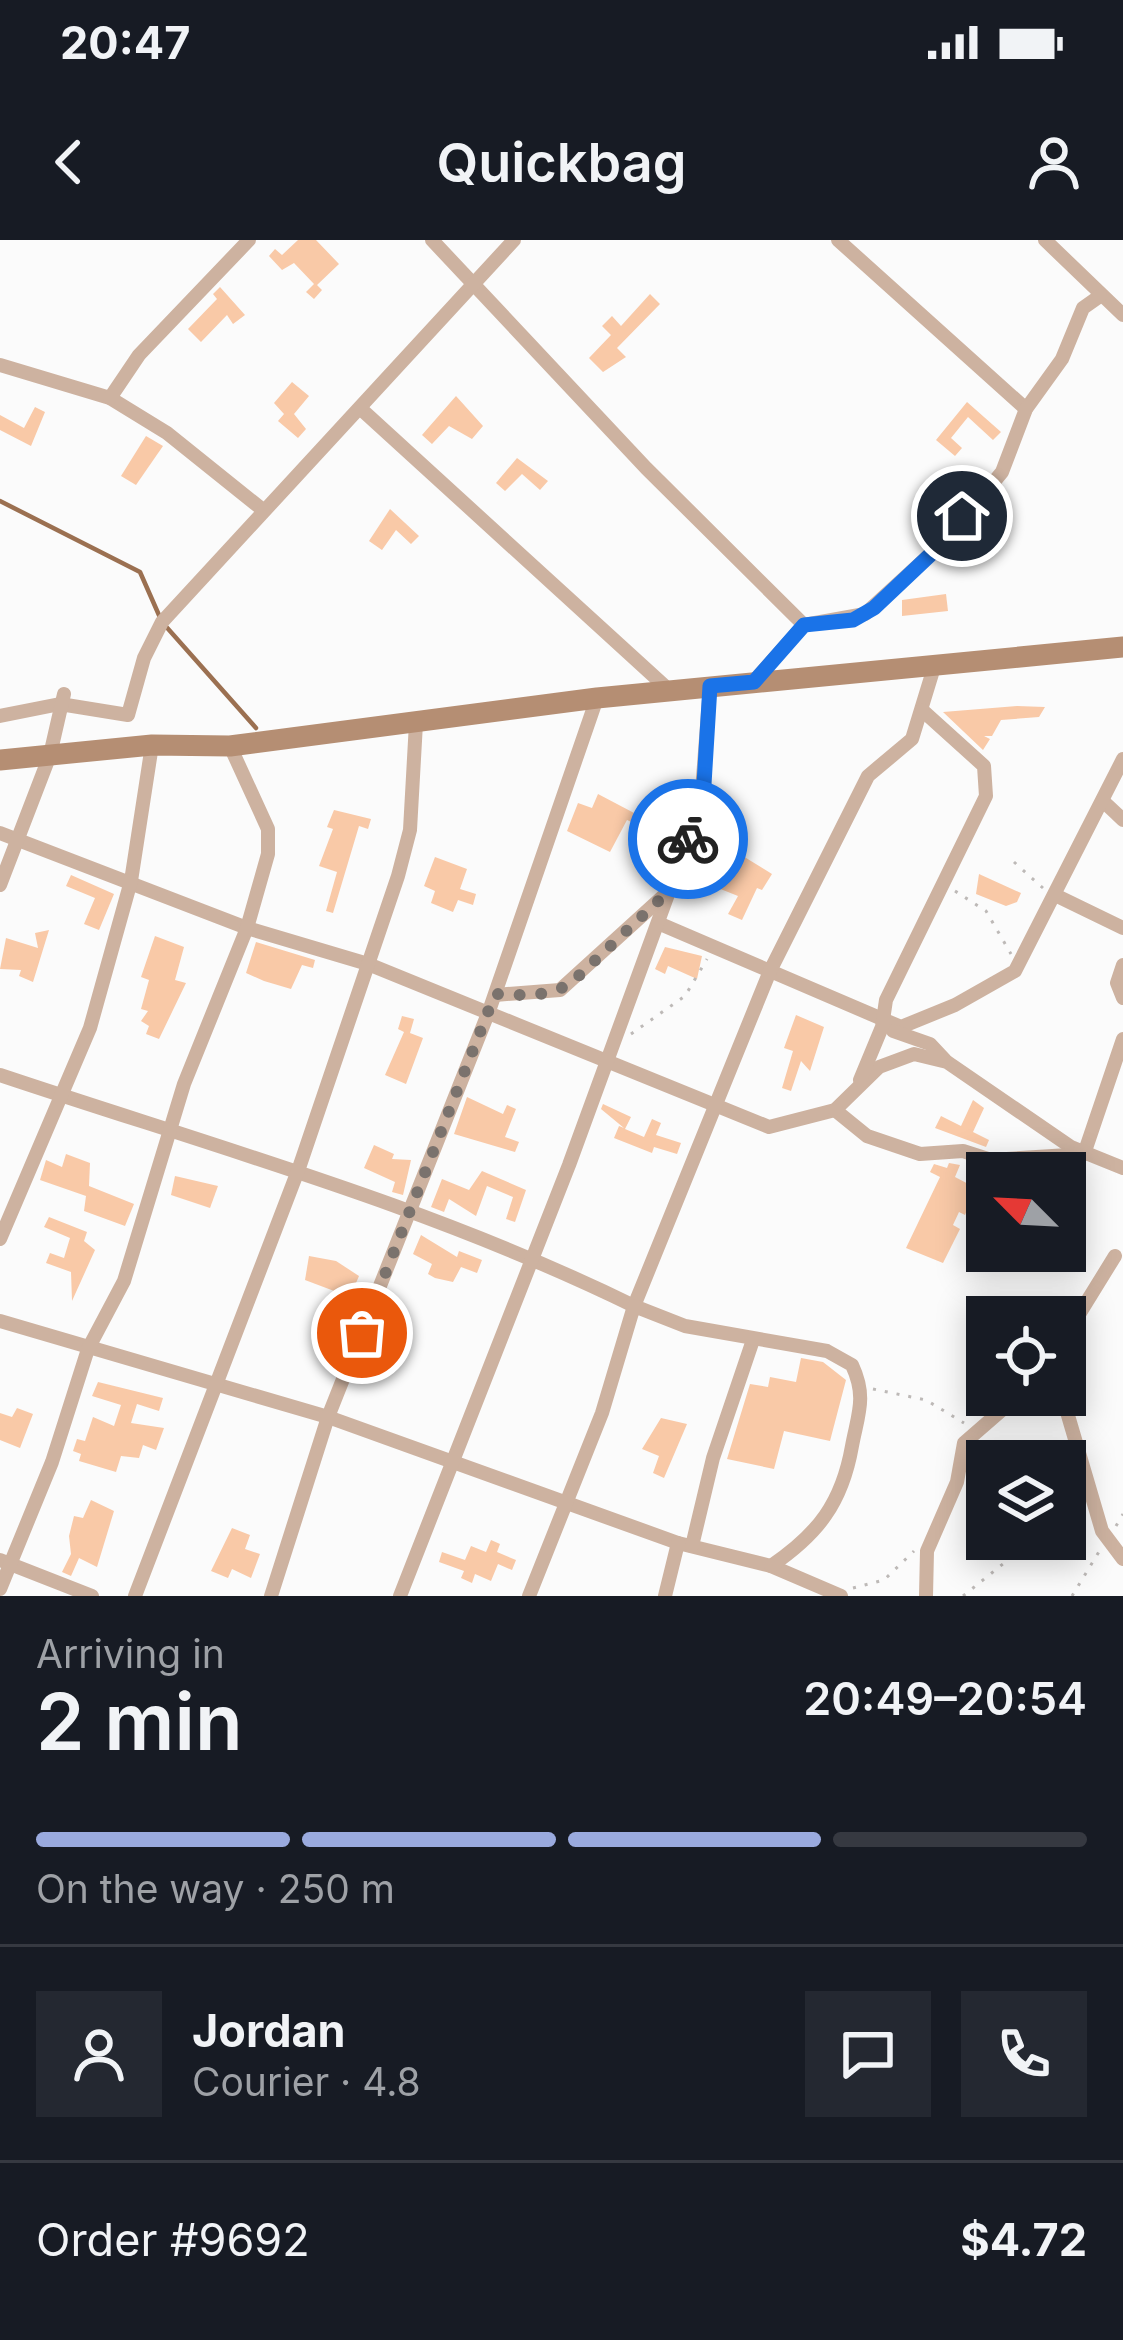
<!DOCTYPE html>
<meta charset="utf-8">
<style>
:root{--surface:#171b24;--page:#242831;--text:#f1f3f6;--muted:#9ea1a6;--line:#363941;--accent:#9aaade}
body{margin:0;font-family:Inter,sans-serif;background:var(--page);color:var(--text);height:100vh;display:flex;flex-direction:column;font-size:45px;white-space:nowrap}
*{box-sizing:border-box;margin:0}
p{font-size:39px;color:var(--muted)}
.icon{flex:none;width:66px;height:66px;fill:none;stroke:currentColor;stroke-width:2;stroke-linecap:round;stroke-linejoin:round}
.map{position:relative;height:1356px;overflow:hidden}
.panel{display:flex;flex-direction:column;background:var(--surface);flex:1}
.panel>*{flex:none}
.needle{width:78px;rotate:294deg}
.fabs{position:absolute;left:966px;top:912px;display:grid;gap:24px}
.fabs a{display:grid;place-items:center;width:120px;height:120px;border-radius:0px;background:var(--surface);box-shadow:0 6px 30px #0003;font-size:60px}
.pin{position:absolute;display:grid;place-items:center;width:102px;height:102px;color:#fff;margin:-51px;border:6px solid #fff;border-radius:50%;box-shadow:0 3px 12px #0007}
.courier{position:absolute;display:grid;place-items:center;width:120px;height:120px;margin:-60px;border:9px solid #1a73e8;border-radius:50%;background:#fff;color:#222;box-shadow:0 3px 15px #0007}
.headline em{font-style:normal;font-weight:600}
.headline div{display:flex;flex-direction:column-reverse}
.headline{display:flex;align-items:center;justify-content:space-between;height:204px;padding:0 36px}
h1{font-size:78px;font-weight:600;line-height:90px}
.bar{display:grid;grid-template-columns:repeat(4,1fr);gap:18px 12px;align-content:center;height:144px;padding:0 36px}
.bar i{height:15px;border-radius:9px;background:var(--line)}
.bar .on{background:var(--accent)}
.bar p{grid-column:span 4}
.line{display:flex;align-items:center;gap:30px;padding:0 36px;border-top:3px solid var(--line)}
.line div{flex:1}
.round{display:grid;place-items:center;flex:none;width:126px;height:126px;border-radius:0px;background:var(--page)}
.status{display:flex;justify-content:space-between;align-items:center;height:84px;padding:0 60px;background:var(--surface);direction:ltr}
.status svg{height:33px;fill:currentColor}
header{display:flex;justify-content:space-between;align-items:center;height:156px;padding:0 36px;background:var(--surface);font-size:54px;font-weight:600}
.map>svg:first-child{display:block}
.lines{fill:none;stroke-linecap:round;stroke-linejoin:round}
.stream{stroke:#9b7051;stroke-width:4.5}
.building{fill:#f9c9a7}
.path{stroke:#bdb9b7;stroke-width:3;stroke-dasharray:3 9;stroke-linecap:butt}
.street{stroke:#cdb2a0;stroke-width:14}
.secondary{stroke:#b58e73;stroke-width:21}
.done{stroke:#7a726d;stroke-width:12;stroke-dasharray:0 21.6}
.route{stroke:#1a73e8;stroke-width:15}
</style>
<div class="status"><b>20:47</b><svg viewBox="0 0 49 12"><path d="M0 12V9h3v3zM5 12V6h3v6zM10 12V3h3v9zM15 12V0h3v12zM26 1h20v11H26zM47 4h2v5h-2z"/></svg></div>
<header><svg class="icon" aria-label="back" viewBox="0 0 24 24"><path d="M15 5l-7 7 7 7"/></svg>Quickbag<svg class="icon" aria-label="person" viewBox="0 0 24 24"><circle cx="12" cy="8" r="4"/><path d="M4 21q1-7 8-7t8 7"/></svg></header>
<div class="map">
<svg width="1123" height="1356" viewBox="0 0 1123 1356">
<rect width="100%" height="100%" fill="#fbfbfb"/>
<g class="lines">
<path class="stream" d="M0,261L140,332L162,382L256,488"/>
</g>
<g class="building">
<path d="M298,0H316L339,24L317,45L322,50L314,59L306,52L314,44L294,23L282,30L269,16L275,9L282,15Z"/>
<path d="M220,47L245,75L233,84L227,75L201,102L188,89L217,59L213,54Z"/>
<path d="M650,54L660,64L617,108L626,117L603,132L589,118L611,95L602,86L612,76L621,86Z"/>
<path d="M292,142L309,156L294,174L306,189L298,198L278,181L284,174L274,163Z"/>
<path d="M456,156L483,186L472,199L449,186L432,204L422,195Z"/>
<path d="M967,162L1001,192L993,200L968,177L951,198L962,208L955,216L936,200Z"/>
<path d="M35,167L45,172L31,206L0,190V175L24,188Z"/>
<path d="M146,196L163,206L136,245L121,236Z"/>
<path d="M517,218L548,241L540,250L522,234L505,251L496,243Z"/>
<path d="M390,269L419,296L411,304L396,290L382,310L369,301Z"/>
<path d="M946,354L948,371L902,376V360Z"/>
<path d="M1017,466L1045,467L1039,477L1001,480L992,496H984L990,499L983,510L943,472Z"/>
<path d="M598,554L655,584L651,591L627,580L610,612L567,591L578,563L592,568Z"/>
<path d="M334,570L371,579L368,589L359,586L333,673L326,671L337,632L319,626L333,589L327,587Z"/>
<path d="M733,610L772,634L762,650L757,648L742,680L728,674L738,656L718,648Z"/>
<path d="M435,617L467,629L460,649L476,654L473,665L458,660L453,672L431,663L435,651L424,646Z"/>
<path d="M979,634L1021,653L1017,662L1006,666L976,654Z"/>
<path d="M71,635L114,654L99,690L84,684L95,658L66,646Z"/>
<path d="M49,690L33,742L19,736L21,730L0,729L6,698L38,708L35,693Z"/>
<path d="M155,696L184,707L175,740L186,743L159,799L146,794L149,786L141,781L148,771L141,769L149,740L141,737Z"/>
<path d="M256,702L315,720L313,728L302,725L291,749L264,741L246,733Z"/>
<path d="M665,707L702,716L697,739L668,726L665,734L655,729Z"/>
<path d="M796,775L824,787L810,831L801,821L791,851L782,848L793,811L784,808Z"/>
<path d="M402,776L414,779L410,793L423,798L406,844L385,835L404,792L398,789Z"/>
<path d="M467,857L503,874L507,865L516,869L505,897L519,902L515,912L454,894Z"/>
<path d="M973,860L984,868L973,892L989,900L986,907L935,888L941,876L961,886Z"/>
<path d="M603,864L631,877L625,889L644,897L652,879L661,883L656,895L681,903L677,914L654,907L652,913L614,898L619,886L624,888L601,869Z"/>
<path d="M374,905L394,914L392,919L411,920L403,955L392,952L395,942L364,928Z"/>
<path d="M66,914L90,923L89,946L134,964L125,986L84,971L86,956L40,940L46,920L62,927Z"/>
<path d="M949,923L960,925L955,937L976,948L965,975L959,972L953,985L960,989L943,1023L906,1008L940,937L930,932L934,924L947,928Z"/>
<path d="M482,931L526,950L515,982L506,979L513,957L487,946L476,976L449,959L444,972L431,967L442,939L469,950Z"/>
<path d="M175,936L218,946L210,968L171,955Z"/>
<path d="M49,977L87,992L84,1001L95,1010L72,1061L71,1032L46,1023L50,1013L64,1018L70,998L44,987Z"/>
<path d="M421,995L457,1017L459,1011L482,1020L477,1033L461,1027L453,1042L435,1038L428,1034L432,1024L413,1014Z"/>
<path d="M309,1016L336,1021L359,1036L350,1057L305,1040Z"/>
<path d="M801,1118L823,1122L846,1140L830,1201L784,1191L774,1229L727,1219L750,1144L768,1147L770,1137L796,1142Z"/>
<path d="M98,1142L163,1158L159,1171L137,1164L131,1183L164,1188L156,1210L143,1205L139,1218L121,1216L116,1232L79,1221L81,1214L73,1211L77,1199L85,1201L93,1177L114,1186L121,1165L92,1156Z"/>
<path d="M17,1168L33,1174L20,1208L0,1200V1173L12,1177Z"/>
<path d="M661,1178L687,1184L664,1238L653,1233L659,1216L642,1209Z"/>
<path d="M91,1260L114,1271L97,1327L79,1318L71,1336L62,1332L71,1314L69,1296L74,1276L83,1278Z"/>
<path d="M232,1288L250,1295L245,1309L260,1314L251,1338L232,1329L228,1338L211,1331Z"/>
<path d="M491,1300L500,1304L497,1312L516,1320L512,1330L498,1324L491,1341L475,1334L472,1343L461,1338L464,1331L439,1322L442,1312L465,1320L471,1306L486,1312Z"/>
</g>
<g class="lines">
<g class="path">
<path d="M1014,622L1043,648"/>
<path d="M955,651L986,671L1011,714"/>
<path d="M631,794L685,756L707,719"/>
<path d="M873,1149L926,1160L964,1183"/>
<path d="M1065,1276L1081,1266"/>
<path d="M1116,1286L1123,1274"/>
<path d="M853,1348L884,1340L914,1311"/>
<path d="M963,1356L1034,1299"/>
<path d="M1072,1356L1100,1310"/>
</g>
<g class="street">
<path d="M432,0L646,228L804,385"/>
<path d="M838,0L1026,169"/>
<path d="M1045,0L1123,75"/>
<path d="M0,125L110,158L167,193L263,270"/>
<path d="M110,158L139,115L249,0"/>
<path d="M361,169L669,450"/>
<path d="M754,441L804,385L865,374L947,299L1002,232L1026,169L1062,119L1083,68L1100,56"/>
<path d="M0,476L60,464L128,475L144,418L162,382L514,0"/>
<path d="M1104,562L1123,580"/>
<path d="M0,593L247,688L368,724L769,887L835,870L879,827L914,814L947,822L1071,907L1123,928"/>
<path d="M0,645L50,515L64,454"/>
<path d="M1055,655L1123,688"/>
<path d="M658,683L901,787L955,765L1015,731L1123,519"/>
<path d="M1123,725L1117,743L1123,758"/>
<path d="M495,755L560,750L669,651"/>
<path d="M893,791L930,804L945,820"/>
<path d="M0,835C215,907 430,966 634,1066L770,731L868,536L912,499L935,424"/>
<path d="M860,840L882,787L886,760L986,556L984,526L922,470"/>
<path d="M835,870L867,896L920,914L963,911L991,920L1084,914L1123,799"/>
<path d="M0,999L90,788L131,641L152,505"/>
<path d="M0,1081L328,1177L678,1303L771,1326L841,1356"/>
<path d="M1065,1097L1115,1016"/>
<path d="M1062,1155L1102,1291L1123,1319"/>
<path d="M692,1306L713,1218L753,1100"/>
<path d="M0,1320L92,1356"/>
<path d="M0,1349L52,1222L88,1109L124,1041L184,844L247,688L268,614V589L230,506"/>
<path d="M135,1356L299,928L398,636L410,590L416,483"/>
<path d="M271,1356L328,1177L489,771L597,458"/>
<path d="M400,1356L569,925L701,564L710,446"/>
<path d="M529,1356L602,1173L634,1066L685,1086L827,1111L852,1125C867,1157 858,1174 852,1206C842,1263 818,1294 771,1326"/>
<path d="M665,1356L678,1303"/>
<path d="M926,1356L927,1311L957,1242L964,1203L1019,1155"/>
</g>
<path class="secondary" d="M0,520L152,505L230,506L597,458L1123,407"/>
</g>
<g class="lines">
<path class="done" d="M362,1093L495,754C521,755 550,758 572,742L669,651L688,599"/>
<path class="route" d="M688,599L704,544L710,446L754,442L804,385L853,380L874,368L947,299L962,276"/>
</g>
</svg>
<div class="fabs">
<a><svg class="needle" viewBox="-14 -14 28 28"><path d="M0-13l5 13h-10z" fill="#e53935"/><path d="M0 13l5-13h-10z" fill="#9ea1a6"/></svg></a>
<a><svg class="icon" aria-label="locate" viewBox="0 0 24 24"><circle cx="12" cy="12" r="6"/><path d="M12 2v4M12 18v4M2 12h4M18 12h4"/></svg></a>
<a><svg class="icon" aria-label="layers" viewBox="0 0 24 24"><path d="M12 4l9 5-9 5-9-5zM3 14l9 5 9-5"/></svg></a>
</div>
<div class="pin" style="left:362px;top:1093px;background:#ea580c"><svg class="icon" aria-label="bag" viewBox="0 0 24 24"><path d="M5 8h14l-1 12H6zM9 8a3 3 0 0 1 6 0"/></svg></div>
<div class="pin" style="left:962px;top:276px;background:#1f2937"><svg class="icon" aria-label="home" viewBox="0 0 24 24"><path d="M3 11l9-7 9 7M6 9v11h12V9"/></svg></div>
<div class="courier" style="left:688px;top:599px"><svg class="icon" aria-label="bike" viewBox="0 0 24 24"><circle cx="6" cy="16" r="4"/><circle cx="18" cy="16" r="4"/><path d="M6 16l4-8h5l3 8M10 8l3 8H6M13 5h3"/></svg></div>
</div>
<section class="panel">
<div class="headline"><div><h1>2 min</h1><p>Arriving in</p></div><em>20:49–20:54</em></div>
<div class="bar"><i class="on"></i><i class="on"></i><i class="on"></i><i></i><p>On the way · 250 m</p></div>
<div class="line" style="height:216px"><a class="round"><svg class="icon" aria-label="person" viewBox="0 0 24 24"><circle cx="12" cy="8" r="4"/><path d="M4 21q1-7 8-7t8 7"/></svg></a><div><b>Jordan</b><p>Courier · 4.8</p></div><a class="round"><svg class="icon" aria-label="chat" viewBox="0 0 24 24"><path d="M4 5h16v11H9l-5 4z"/></svg></a><a class="round"><svg class="icon" aria-label="phone" viewBox="0 0 24 24"><path d="M5 4h4l2 5-3 2q2 4 5 5l2-3 5 2v4C11 20 4 13 5 4z"/></svg></a></div>
<div class="line" style="height:156px"><div>Order #9692</div><b>$4.72</b></div>
</section>
